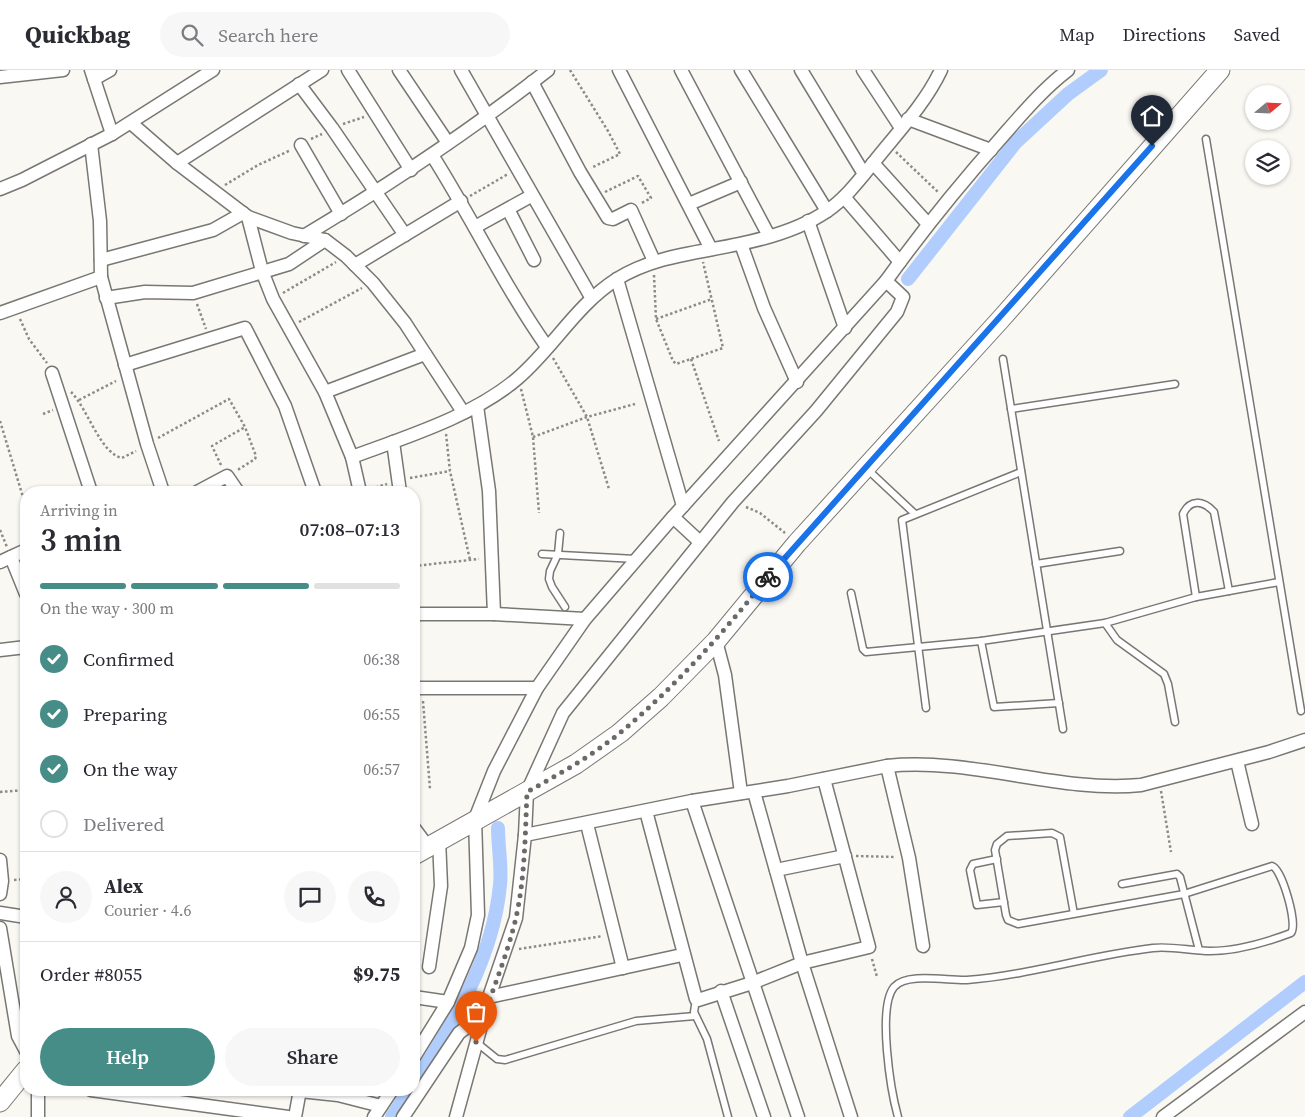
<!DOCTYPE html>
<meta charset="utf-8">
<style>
:root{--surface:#fff;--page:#f7f7f7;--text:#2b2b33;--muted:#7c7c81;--line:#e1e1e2;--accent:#468d88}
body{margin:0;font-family:"Source Serif 4",serif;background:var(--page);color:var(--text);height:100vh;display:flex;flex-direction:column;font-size:19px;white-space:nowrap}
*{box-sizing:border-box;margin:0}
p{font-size:16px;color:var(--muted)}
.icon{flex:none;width:28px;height:28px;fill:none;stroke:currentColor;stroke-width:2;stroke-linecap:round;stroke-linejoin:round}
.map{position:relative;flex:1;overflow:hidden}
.side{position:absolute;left:20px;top:416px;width:400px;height:610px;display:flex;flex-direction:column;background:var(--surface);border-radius:20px;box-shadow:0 1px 4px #0004}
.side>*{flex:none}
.needle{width:32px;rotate:71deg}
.tools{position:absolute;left:1245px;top:15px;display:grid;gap:10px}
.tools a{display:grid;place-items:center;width:45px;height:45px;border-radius:50%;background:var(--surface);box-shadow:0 1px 4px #0004;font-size:25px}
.pin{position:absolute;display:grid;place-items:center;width:42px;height:42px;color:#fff;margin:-51px -21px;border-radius:50% 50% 50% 0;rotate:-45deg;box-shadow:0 0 5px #0007}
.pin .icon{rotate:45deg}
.courier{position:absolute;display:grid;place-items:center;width:50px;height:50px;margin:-25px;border:4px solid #1a73e8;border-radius:50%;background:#fff;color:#222;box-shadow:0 1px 6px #0007}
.summary em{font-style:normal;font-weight:600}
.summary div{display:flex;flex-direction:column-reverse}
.summary{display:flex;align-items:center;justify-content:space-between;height:85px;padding:0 20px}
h1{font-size:32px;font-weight:600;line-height:38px}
.bar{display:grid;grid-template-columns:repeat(4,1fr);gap:8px 5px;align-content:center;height:60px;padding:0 20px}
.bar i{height:6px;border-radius:4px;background:var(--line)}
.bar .current{background:var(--accent)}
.bar p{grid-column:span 4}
.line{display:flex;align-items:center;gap:12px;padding:0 20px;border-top:1px solid var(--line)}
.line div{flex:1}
.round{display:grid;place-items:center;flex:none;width:52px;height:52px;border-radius:26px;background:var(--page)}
ol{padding:0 20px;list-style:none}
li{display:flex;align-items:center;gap:15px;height:55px}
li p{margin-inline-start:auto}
li .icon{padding:5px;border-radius:50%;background:var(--accent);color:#fff;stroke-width:4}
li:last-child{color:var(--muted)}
li i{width:28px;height:28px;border:2px solid var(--line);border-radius:50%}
.action{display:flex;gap:10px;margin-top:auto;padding:10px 20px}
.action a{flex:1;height:58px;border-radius:30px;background:var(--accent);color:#fff;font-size:20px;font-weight:600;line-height:58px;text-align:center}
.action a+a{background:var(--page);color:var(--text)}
header{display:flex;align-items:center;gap:30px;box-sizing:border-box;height:70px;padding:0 25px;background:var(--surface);border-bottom:1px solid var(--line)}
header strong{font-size:24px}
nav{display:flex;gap:28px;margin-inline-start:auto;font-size:18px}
.search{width:350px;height:45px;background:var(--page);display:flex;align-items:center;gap:12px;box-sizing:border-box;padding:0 18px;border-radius:28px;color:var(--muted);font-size:19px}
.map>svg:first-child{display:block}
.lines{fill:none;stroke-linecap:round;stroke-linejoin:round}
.canal{stroke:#b0cdfd;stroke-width:14}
.service-casing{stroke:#797773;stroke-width:9}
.minor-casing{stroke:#797773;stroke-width:15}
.secondary-casing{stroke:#797773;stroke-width:21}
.path{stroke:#8d8b88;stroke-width:2.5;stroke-dasharray:2.5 2.5;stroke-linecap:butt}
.service{stroke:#fff;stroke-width:6}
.minor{stroke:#fff;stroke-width:12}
.secondary{stroke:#fff;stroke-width:19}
.done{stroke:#6b6a67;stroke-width:5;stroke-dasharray:0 9}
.route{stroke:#1a73e8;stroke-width:6}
</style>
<header>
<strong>Quickbag</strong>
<div class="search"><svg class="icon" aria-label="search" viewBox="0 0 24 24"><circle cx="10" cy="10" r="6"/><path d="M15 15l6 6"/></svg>Search here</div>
<nav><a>Map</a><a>Directions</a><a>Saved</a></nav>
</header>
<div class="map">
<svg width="1305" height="1047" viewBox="0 0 1305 1047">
<rect width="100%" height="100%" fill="#faf8f3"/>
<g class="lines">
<g class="canal">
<path d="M908,209L1016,72L1068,24L1101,0"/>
<path d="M414,1014C453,954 493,889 500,815C502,797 498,777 498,758"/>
<path d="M392,1047L410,1020"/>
<path d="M1130,1047L1305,912"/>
</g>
<defs>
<g id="service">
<path d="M1206,69L1301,641"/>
<path d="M1003,289L1063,659"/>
<path d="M1011,339L1175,314"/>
<path d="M867,399L915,444"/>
<path d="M560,463L558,484L550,501L549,509L552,517L565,537"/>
<path d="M542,484L636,489"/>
<path d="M1036,494L1120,481"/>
<path d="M851,523L863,579L866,582L981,571L1105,553L1196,527L1279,512"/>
<path d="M1196,527L1183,444C1190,429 1203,430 1214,442L1229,521"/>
<path d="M1105,553L1117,570L1164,604L1168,614L1175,652"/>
<path d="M981,571L994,637L1059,633"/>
<path d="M926,638L902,450L1021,402"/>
<path d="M997,789L973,794L970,800L977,835L1004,832"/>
<path d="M1122,814L1177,804L1180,807L1199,880"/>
<path d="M696,929L694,942L707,969L728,1047"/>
<path d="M476,972L497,989L505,990L636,951L695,946"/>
<path d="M898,1047C891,1022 877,938 894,917C907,902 948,911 967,910C1031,905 1091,885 1153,878C1173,876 1191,881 1210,881C1236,881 1267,872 1291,863C1298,854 1282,799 1272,796L1184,824L1018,854L1008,850L1006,845L995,780L997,774L1007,766L1052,763L1060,767L1074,844"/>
</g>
<g id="minor">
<path d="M91,0L112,64"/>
<path d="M348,0L411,100"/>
<path d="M399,0L448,73"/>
<path d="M461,0L591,227"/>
<path d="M619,0L711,179"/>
<path d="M681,0L769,166"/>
<path d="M741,0L827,141"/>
<path d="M801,0L864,104"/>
<path d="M863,0L901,58"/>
<path d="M0,7L63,0"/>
<path d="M94,9L110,0"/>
<path d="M532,12L580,102L608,148L613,149L631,140L654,191"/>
<path d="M299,14L332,58L405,165"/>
<path d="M908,49L991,80"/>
<path d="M131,53L177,93L248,147L292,163L325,170L346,186L373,213L405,253L463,342"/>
<path d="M91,74L100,151L101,207L147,374L163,422"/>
<path d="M301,75L341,144"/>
<path d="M432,85C472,148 504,216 547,277"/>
<path d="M177,93L322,0"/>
<path d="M873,93L928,154"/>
<path d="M0,119L22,110L112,64L213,0"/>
<path d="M844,127L900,192"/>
<path d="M689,134L741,112"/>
<path d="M508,139L534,190"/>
<path d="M248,147L262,201L273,229L325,322L352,387C406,367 474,346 518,308C554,277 576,235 617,209C654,186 697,183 739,174C769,168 802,158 827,141C846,128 860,109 874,92C897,63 925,34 941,0"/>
<path d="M808,151L845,258"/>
<path d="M475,157L531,126"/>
<path d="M304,166C389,115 470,61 548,0"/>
<path d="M741,174L764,238L797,312"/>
<path d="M101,190L213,160L243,143"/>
<path d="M355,195L461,131"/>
<path d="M617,209L683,436"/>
<path d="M106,228L145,222L193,223L289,194L325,170"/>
<path d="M0,243L101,207"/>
<path d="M125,295L245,258L285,336L315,422"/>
<path d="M52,303L91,422"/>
<path d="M325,322L425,284"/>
<path d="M477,336L489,421L494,544"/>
<path d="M393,372L400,422"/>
<path d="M352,387L360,422"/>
<path d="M197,422L227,406L238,422"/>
<path d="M673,447L700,472"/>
<path d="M11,487L26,524"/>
<path d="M0,492L26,480"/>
<path d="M414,544H494L585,549"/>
<path d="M716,571L725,605L741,723"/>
<path d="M0,580L26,577"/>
<path d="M414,618H537"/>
<path d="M1237,691L1252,754"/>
<path d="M887,696C972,687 1057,723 1141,715L1269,682L1305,670"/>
<path d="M754,722L802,893L851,1047"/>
<path d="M692,731L798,1047"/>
<path d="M646,741L696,929L698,930L752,913L802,893L869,877L824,709"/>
<path d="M587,754L623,898"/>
<path d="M414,758L428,777"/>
<path d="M525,765L692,731L788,716L887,696L909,788L923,876"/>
<path d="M0,790L2,811L0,824"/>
<path d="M776,800L845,786"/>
<path d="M0,843L26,847"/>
<path d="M0,858L18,966L26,981"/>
<path d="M429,897L441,816L439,769"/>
<path d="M721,921L764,1047"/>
<path d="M414,927L448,932"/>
<path d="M489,927L682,885"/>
<path d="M414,987L448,932L471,878L478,845L475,749L494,701L537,618L585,549L673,447L886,211"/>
<path d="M91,1020L288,1047"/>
<path d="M300,1021L338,1025L381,1036"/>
<path d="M38,1047V1020"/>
<path d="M295,1047L300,1020"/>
<path d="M374,1047L392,1020"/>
<path d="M403,1047L459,963L483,945"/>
<path d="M456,1047L489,927L516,848L525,765L527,722L563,643L733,432L816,341L897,242L903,227L886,211C922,161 960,114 1001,68C1022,44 1043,19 1068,0"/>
<path d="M1163,1047L1305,942"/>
</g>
<g id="secondary">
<path d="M414,785L576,694L620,663L661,627L716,571L797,473L1000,250L1220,0"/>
<path d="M0,1032L26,1000"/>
</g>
</defs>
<use href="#service" class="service-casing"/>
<use href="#minor" class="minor-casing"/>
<use href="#secondary" class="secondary-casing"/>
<g class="path">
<path d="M570,0L608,61L620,84L591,98"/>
<path d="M343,54L364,47"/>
<path d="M311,69L322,64"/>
<path d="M896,82L939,123"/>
<path d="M225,115L258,95L291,80"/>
<path d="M605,122L638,106L651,128L640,134"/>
<path d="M470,126L508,104"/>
<path d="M654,205L656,249L673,291L676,294L723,278L703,192"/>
<path d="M283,223L336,192"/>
<path d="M197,234L206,259"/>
<path d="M20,249L29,269L47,293"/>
<path d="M656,249L712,229"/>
<path d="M299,252L362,218"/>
<path d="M553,288L587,347L609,419"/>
<path d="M691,289L719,371"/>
<path d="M521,319L533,367L539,443"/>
<path d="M71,322C88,339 100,383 122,388L136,381"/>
<path d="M79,330L116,311"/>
<path d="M43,344L53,340"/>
<path d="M0,351L26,437"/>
<path d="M446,364L450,401L470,490"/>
<path d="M533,367L587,347L635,334"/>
<path d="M158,368L229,329L245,357L256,386L255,389L236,401"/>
<path d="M221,395L212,376L245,357"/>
<path d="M410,408L450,401"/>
<path d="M371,419L387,414"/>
<path d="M746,437L760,443L785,463"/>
<path d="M0,460L7,477"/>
<path d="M414,496L479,489"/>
<path d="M423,631L430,719"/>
<path d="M1161,721L1171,782"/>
<path d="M0,722L26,720"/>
<path d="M856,786L896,787"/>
<path d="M14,810L26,809"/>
<path d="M519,879L603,866"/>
<path d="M872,889L877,907"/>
</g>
<use href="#service" class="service"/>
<use href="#minor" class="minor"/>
<use href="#secondary" class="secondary"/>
</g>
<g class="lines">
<path class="done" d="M476,972C486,935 502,900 512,863C525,819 525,768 527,722C559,704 592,686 621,662C676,616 723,563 768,507"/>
<path class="route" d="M768,507L1152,76"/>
</g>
</svg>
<div class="tools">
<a><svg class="needle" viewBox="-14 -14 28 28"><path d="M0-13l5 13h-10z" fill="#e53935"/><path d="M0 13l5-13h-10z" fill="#7c7c81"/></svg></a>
<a><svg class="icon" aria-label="layers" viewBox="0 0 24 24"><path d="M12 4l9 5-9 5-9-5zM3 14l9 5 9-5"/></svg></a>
</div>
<div class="pin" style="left:476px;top:972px;background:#ea580c"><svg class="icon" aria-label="bag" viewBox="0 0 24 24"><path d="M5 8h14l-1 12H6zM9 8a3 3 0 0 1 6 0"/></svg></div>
<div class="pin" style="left:1152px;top:76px;background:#1f2937"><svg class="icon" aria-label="home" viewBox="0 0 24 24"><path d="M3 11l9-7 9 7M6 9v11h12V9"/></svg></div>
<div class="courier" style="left:768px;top:507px"><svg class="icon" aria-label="bike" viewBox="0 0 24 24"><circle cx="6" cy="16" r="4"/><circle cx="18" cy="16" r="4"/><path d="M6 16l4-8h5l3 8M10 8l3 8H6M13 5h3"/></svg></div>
<section class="side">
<div class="summary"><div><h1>3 min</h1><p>Arriving in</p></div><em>07:08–07:13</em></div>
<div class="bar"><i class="current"></i><i class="current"></i><i class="current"></i><i></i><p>On the way · 300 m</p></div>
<ol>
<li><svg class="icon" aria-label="check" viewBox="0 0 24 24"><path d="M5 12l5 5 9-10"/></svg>Confirmed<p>06:38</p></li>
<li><svg class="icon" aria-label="check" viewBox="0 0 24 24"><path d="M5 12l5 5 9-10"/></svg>Preparing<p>06:55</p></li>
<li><svg class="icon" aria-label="check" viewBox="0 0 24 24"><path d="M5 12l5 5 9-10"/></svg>On the way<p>06:57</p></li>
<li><i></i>Delivered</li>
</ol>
<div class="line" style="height:90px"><a class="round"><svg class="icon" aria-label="person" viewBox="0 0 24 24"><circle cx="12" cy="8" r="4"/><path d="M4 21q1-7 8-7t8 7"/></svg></a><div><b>Alex</b><p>Courier · 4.6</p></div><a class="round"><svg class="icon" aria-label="chat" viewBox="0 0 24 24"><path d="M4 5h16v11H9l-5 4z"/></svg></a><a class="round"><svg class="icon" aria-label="phone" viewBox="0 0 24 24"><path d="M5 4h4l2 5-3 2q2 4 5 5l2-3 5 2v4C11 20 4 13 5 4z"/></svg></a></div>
<div class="line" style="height:65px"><div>Order #8055</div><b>$9.75</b></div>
<div class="action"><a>Help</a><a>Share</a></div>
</section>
</div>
